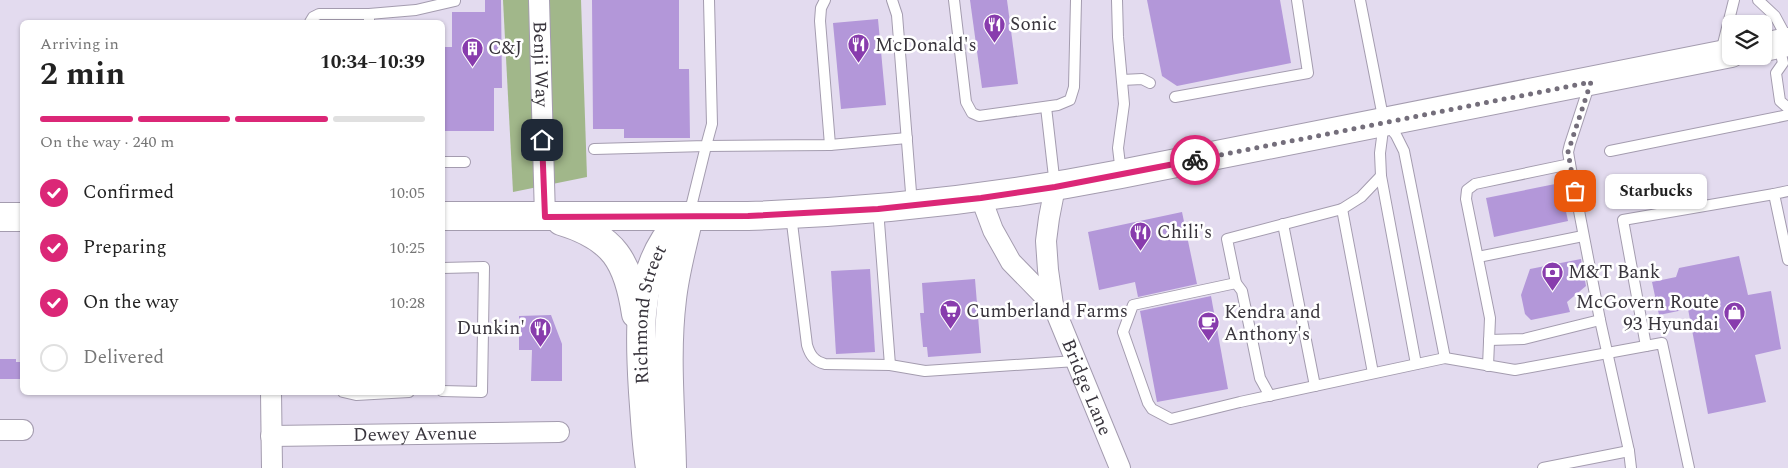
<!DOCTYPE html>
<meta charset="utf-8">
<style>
:root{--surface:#fff;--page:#f2f2f2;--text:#222;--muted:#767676;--line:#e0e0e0;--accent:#db2777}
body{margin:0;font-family:Spectral,serif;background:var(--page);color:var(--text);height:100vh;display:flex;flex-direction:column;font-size:19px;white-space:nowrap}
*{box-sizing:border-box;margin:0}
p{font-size:16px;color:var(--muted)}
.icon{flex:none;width:28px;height:28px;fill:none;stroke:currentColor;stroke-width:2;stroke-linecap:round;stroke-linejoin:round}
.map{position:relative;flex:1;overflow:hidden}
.details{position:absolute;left:20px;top:20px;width:425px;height:375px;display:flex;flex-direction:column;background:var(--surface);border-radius:8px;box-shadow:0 1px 4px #0004}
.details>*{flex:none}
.buttons{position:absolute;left:1722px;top:15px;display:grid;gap:10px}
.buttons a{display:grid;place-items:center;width:50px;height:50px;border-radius:8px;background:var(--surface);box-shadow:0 1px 4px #0004;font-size:25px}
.pin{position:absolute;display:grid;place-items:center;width:42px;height:42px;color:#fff;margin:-21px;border-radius:10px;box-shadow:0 2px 8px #0006}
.courier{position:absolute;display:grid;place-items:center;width:50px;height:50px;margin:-25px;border:4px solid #db2777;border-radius:50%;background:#fff;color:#222;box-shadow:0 1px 6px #0007}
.bubble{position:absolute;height:35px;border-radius:8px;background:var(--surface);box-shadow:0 1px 4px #0004;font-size:16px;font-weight:700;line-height:35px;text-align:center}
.headline em{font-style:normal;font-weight:700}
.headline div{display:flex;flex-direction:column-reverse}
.headline{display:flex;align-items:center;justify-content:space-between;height:85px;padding:0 20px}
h1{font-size:32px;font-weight:700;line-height:38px}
.bar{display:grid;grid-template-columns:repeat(4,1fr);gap:8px 5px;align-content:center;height:60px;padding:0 20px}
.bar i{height:6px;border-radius:4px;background:var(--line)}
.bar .on{background:var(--accent)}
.bar p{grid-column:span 4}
ol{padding:0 20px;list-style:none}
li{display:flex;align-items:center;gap:15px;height:55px}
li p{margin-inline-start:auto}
li .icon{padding:5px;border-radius:50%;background:var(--accent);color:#fff;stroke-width:4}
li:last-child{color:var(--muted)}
li i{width:28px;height:28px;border:2px solid var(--line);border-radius:50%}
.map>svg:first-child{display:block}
.green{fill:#a1b78a}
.building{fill:#b397d9}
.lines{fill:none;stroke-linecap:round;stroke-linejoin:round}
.lane-casing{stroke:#a49caf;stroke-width:12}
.street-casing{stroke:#a49caf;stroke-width:22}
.secondary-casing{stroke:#a49caf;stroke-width:30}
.lane{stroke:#fff;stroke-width:10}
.street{stroke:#fff;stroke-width:20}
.secondary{stroke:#fff;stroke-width:28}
.done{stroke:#746e7b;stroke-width:5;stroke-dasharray:0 9}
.route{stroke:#db2777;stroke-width:6}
.labels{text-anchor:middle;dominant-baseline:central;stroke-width:5;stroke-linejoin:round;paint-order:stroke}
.poi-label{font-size:19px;fill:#38343c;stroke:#fff;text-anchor:start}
.street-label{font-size:19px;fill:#38343c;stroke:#fff}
</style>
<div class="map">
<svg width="1788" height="468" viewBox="0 0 1788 468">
<rect width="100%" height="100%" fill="#e3dbef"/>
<path class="green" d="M503,0H581L587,177L513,192Z"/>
<g class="building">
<path d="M485,0H501L502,88H494V131H442V47H452V12H485Z"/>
<path d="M592,0H679V69H689L690,138H624V129H593Z"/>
<path d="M970,0H1007L1018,84L982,88Z"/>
<path d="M1147,0H1280L1291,63L1177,86L1162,76Z"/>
<path d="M878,19L886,105L841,109L833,23Z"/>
<path d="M1560,183L1568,221L1494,237L1486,198Z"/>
<path d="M1182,212L1197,284L1138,297L1135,282L1099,290L1088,232Z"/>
<path d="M1739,256L1748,295L1771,291L1781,349L1755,355L1766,402L1708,414L1688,309L1659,315L1652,282L1676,277L1679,268Z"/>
<path d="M1581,259L1586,286L1567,302L1570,312L1531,320L1525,314L1521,295L1530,269Z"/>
<path d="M870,269L875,352L836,354L831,271Z"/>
<path d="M975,279L981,353L928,357L927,347H923L920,313H924L922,283Z"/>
<path d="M1211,296L1228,389L1157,402L1140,311Z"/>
<path d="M551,315L562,344V381H531L532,350H519V316Z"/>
<path d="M0,359H16V362H22V379H0Z"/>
</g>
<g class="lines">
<defs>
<g id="lane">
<path d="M825,0L821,8L820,21L830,145"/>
<path d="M892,0L897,15L912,205"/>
<path d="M954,0L966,102L972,113L979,116L1058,105L1070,100L1074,87L1076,0"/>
<path d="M1117,0L1118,37L1124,104L1118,148L1121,173"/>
<path d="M1360,0L1384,122L1380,153L1381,176L1416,364"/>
<path d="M1758,0L1775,16L1788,40"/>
<path d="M369,14L416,10L455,1"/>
<path d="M310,22L313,17L319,14H369V22"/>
<path d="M1779,45L1783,63L1776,73L1780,101L1788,108"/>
<path d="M1721,52L1734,0"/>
<path d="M1122,80L1142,79L1150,83"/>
<path d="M1175,97L1308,73L1297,0"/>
<path d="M1046,107L1055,186"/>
<path d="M1386,123L1396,135L1404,151L1445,358"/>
<path d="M594,149L706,146L712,124L709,0"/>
<path d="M1610,151L1788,115"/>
<path d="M442,162H465"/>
<path d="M1570,164L1568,152L1570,144L1590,83"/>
<path d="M1788,191L1774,194L1788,260"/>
<path d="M878,209L890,365"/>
<path d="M1342,209L1373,373"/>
<path d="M689,215L706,146L830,145L907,138"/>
<path d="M791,215L807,345C810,355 814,361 825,364L890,365L925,371L1076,361"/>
<path d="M1283,224L1315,386"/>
<path d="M1478,257L1583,236"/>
<path d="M442,268L484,267L482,392L442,391"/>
<path d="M1236,283L1133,305L1123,332L1148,403L1152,409L1171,419L1240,402L1445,358L1515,370L1662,343L1689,468"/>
<path d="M1489,340L1524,339L1600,320"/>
<path d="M1646,346L1623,220L1774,194"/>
<path d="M1488,366L1490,318L1466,199L1467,190L1475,184L1570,164L1600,320L1629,451L1631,468"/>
<path d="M343,392L356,395L409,392"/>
<path d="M1270,396L1260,378L1242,291L1236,283L1227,239L1342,209L1361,197L1381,176"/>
<path d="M1543,468L1629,451"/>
</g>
<g id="street">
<path id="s1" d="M539,0L545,217"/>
<path id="s2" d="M1055,187L1049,218L1046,241L1048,270L1053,305L1120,468"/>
<path d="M981,198L993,230L1011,262L1053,305"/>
<path d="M271,392L272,468"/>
<path d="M0,430H23"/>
<path id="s3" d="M271,436L559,432"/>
</g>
<g id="secondary">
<path d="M1764,47L1788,42"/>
<path d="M442,216H748C873,212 998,198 1121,174L1731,53"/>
<path d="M0,217H22"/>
<path d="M561,221C614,237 628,261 636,314"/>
<path id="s4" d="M650,468C646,443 645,418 643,392C640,341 636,285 665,240C671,230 680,223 689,216"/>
<path d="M672,468C671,412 665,355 672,299C675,271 683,244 689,216"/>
</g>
</defs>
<use href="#lane" class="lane-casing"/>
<use href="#street" class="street-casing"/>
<use href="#secondary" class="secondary-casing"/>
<use href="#lane" class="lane"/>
<use href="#street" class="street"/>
<use href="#secondary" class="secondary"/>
</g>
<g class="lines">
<path class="done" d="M1195,160L1591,82L1568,152L1575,191"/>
<path class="route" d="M542,140L545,217L748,216L878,209L981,198L1055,187L1195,160"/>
</g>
<defs>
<symbol id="restaurant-pin" viewBox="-11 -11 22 30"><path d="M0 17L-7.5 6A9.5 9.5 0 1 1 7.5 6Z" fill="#883cad" stroke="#fff"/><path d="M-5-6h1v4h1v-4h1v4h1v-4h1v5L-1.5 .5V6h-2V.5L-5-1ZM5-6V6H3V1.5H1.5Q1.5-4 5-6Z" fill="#fff"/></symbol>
<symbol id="building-pin" viewBox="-11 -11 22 30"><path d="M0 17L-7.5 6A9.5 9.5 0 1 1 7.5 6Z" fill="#883cad" stroke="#fff"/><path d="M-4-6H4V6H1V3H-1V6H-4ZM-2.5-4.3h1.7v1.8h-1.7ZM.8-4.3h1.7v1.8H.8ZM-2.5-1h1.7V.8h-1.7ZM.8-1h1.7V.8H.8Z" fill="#fff"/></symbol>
<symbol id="bank-pin" viewBox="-11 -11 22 30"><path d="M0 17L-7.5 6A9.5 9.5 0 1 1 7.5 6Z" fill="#883cad" stroke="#fff"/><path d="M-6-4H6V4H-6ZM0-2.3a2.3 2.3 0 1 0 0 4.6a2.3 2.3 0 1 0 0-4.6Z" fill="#fff"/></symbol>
<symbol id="supermarket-pin" viewBox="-11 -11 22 30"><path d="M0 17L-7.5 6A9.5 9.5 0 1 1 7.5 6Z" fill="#883cad" stroke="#fff"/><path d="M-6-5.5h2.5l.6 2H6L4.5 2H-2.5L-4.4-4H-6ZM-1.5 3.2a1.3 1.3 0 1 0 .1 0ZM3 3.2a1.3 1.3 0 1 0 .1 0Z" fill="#fff"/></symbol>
<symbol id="shop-pin" viewBox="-11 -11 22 30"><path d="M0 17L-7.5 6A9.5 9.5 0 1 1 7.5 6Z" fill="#883cad" stroke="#fff"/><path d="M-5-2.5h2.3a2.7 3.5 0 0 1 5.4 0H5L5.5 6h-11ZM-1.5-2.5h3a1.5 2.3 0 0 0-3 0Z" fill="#fff"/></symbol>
<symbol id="cafe-pin" viewBox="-11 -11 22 30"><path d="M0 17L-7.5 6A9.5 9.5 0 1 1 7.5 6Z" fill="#883cad" stroke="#fff"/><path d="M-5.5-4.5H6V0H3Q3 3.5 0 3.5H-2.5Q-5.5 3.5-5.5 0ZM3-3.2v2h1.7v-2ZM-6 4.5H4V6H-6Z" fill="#fff"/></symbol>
</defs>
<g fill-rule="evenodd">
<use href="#restaurant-pin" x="982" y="12" width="25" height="34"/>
<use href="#restaurant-pin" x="846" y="32" width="25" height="34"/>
<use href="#building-pin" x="460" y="36" width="25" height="34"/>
<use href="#restaurant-pin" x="1128" y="220" width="25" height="34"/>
<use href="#bank-pin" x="1540" y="260" width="25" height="34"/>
<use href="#supermarket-pin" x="938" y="298" width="25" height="34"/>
<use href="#shop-pin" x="1722" y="300" width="25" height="34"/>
<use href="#cafe-pin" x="1196" y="310" width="25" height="34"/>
<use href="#restaurant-pin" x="528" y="316" width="25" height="34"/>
</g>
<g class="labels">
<g class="poi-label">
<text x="1010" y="24">Sonic</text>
<text x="875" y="45">McDonald's</text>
<text x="488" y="48">C&amp;J</text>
<text x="1157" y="232">Chili's</text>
<text x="1568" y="272">M&amp;T Bank</text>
<text x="1719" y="302" text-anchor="end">McGovern Route<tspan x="1719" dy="22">93 Hyundai</tspan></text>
<text x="966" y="311">Cumberland Farms</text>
<text x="1224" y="312">Kendra and<tspan x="1224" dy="22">Anthony's</tspan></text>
<text x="525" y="328" text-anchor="end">Dunkin'</text>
</g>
<g class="street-label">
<text stroke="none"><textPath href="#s1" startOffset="64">Benji Way</textPath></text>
<text stroke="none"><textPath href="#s4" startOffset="155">Richmond Street</textPath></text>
<text stroke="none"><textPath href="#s2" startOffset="208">Bridge Lane</textPath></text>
<text stroke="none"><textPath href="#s3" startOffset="144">Dewey Avenue</textPath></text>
</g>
</g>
</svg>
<div class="buttons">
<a><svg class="icon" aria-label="layers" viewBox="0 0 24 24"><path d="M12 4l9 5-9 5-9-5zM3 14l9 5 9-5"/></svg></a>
</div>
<div class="pin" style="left:1575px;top:191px;background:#ea580c"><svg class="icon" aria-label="bag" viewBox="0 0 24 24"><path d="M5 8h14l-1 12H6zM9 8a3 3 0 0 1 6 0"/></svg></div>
<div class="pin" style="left:542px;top:140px;background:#1f2937"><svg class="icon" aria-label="home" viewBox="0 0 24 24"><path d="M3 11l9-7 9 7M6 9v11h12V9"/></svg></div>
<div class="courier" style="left:1195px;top:160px"><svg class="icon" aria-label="bike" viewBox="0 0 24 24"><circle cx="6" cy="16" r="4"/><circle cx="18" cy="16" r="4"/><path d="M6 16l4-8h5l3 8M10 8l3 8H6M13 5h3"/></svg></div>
<div class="bubble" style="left:1605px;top:174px;width:102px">Starbucks</div>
<section class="details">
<div class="headline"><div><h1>2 min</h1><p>Arriving in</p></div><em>10:34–10:39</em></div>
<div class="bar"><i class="on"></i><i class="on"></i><i class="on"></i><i></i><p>On the way · 240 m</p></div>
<ol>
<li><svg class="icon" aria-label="check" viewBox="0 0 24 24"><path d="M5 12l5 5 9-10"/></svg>Confirmed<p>10:05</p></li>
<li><svg class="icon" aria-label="check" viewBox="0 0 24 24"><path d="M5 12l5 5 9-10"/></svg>Preparing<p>10:25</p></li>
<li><svg class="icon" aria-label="check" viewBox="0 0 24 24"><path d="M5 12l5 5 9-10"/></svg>On the way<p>10:28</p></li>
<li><i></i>Delivered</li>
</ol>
</section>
</div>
